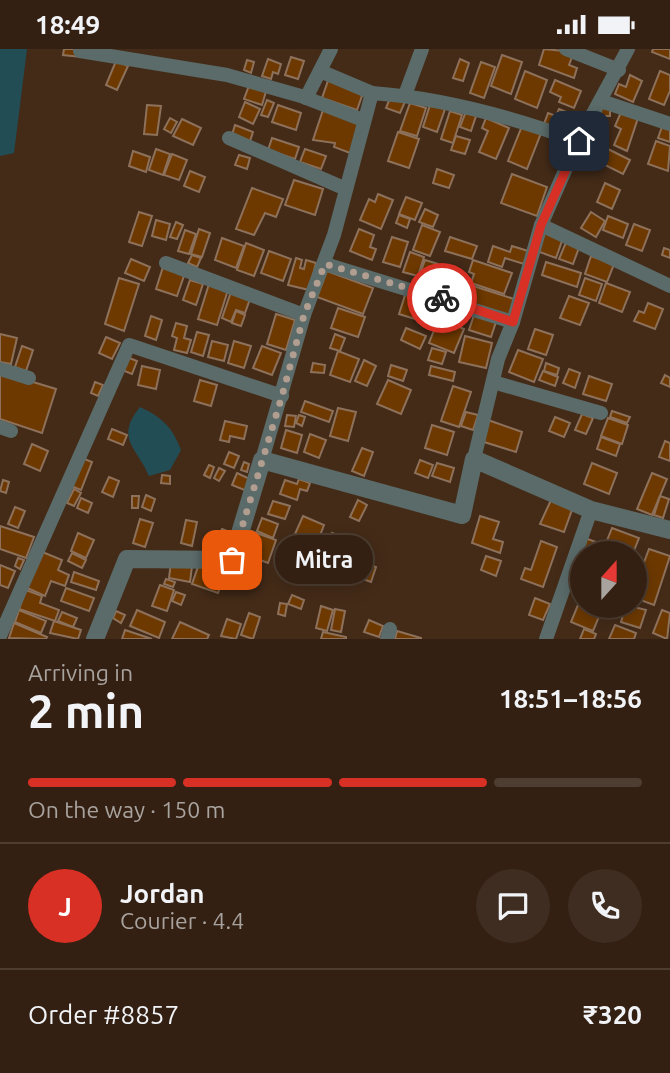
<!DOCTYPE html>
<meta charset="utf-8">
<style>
:root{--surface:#332012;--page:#3e2d20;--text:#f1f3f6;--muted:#a9a39f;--line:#4e3e32;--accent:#d93025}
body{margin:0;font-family:Ubuntu,sans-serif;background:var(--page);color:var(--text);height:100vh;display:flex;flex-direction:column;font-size:26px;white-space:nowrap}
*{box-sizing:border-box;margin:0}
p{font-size:23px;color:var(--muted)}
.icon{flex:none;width:38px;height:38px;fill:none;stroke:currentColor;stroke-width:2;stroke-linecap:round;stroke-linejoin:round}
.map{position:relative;height:590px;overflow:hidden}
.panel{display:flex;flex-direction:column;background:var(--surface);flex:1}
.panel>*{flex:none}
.needle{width:46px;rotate:21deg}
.buttons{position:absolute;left:570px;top:492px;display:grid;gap:14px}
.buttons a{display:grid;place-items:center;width:77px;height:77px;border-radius:50%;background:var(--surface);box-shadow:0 4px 18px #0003,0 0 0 2px var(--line);font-size:35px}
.pin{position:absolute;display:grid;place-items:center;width:60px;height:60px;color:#fff;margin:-30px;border-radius:14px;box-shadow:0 4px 10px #0006}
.courier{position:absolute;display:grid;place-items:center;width:70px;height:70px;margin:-35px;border:5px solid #d93025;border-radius:50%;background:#fff;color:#222;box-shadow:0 2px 9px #0007}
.bubble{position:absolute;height:49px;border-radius:24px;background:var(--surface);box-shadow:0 4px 18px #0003,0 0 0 2px var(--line);font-size:23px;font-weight:700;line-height:49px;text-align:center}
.head em{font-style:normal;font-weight:700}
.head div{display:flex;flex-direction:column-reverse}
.head{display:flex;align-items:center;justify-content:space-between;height:119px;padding:0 28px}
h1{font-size:46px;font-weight:700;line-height:52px}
.bar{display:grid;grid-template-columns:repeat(4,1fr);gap:10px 7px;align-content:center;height:84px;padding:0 28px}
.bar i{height:9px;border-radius:5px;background:var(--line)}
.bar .current{background:var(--accent)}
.bar p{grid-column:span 4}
.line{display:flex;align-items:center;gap:18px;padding:0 28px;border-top:2px solid var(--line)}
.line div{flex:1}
.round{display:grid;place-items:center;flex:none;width:74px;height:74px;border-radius:37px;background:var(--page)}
.status{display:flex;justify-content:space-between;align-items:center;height:49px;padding:0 35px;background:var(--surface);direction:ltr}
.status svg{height:19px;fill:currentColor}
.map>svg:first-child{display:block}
.water{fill:#234d55}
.building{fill:#6d3900;stroke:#8d715b;stroke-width:2}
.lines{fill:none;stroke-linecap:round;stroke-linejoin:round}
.minor{stroke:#5a6b69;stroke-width:14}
.tertiary{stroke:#5a6b69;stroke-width:18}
.done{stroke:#b29e90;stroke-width:7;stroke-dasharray:0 12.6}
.route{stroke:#d93025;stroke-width:9}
</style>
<div class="status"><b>18:49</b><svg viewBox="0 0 49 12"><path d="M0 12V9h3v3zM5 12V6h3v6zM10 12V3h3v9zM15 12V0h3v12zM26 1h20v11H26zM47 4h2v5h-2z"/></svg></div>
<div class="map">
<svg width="670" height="590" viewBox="0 0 670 590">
<rect width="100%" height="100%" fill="#442b18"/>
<g class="water">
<path d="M0,0H27L14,104L0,107Z"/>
<path d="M140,358C162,368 173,379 181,401L170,421L149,427C138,399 114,390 140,358Z"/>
</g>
<g class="building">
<path d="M64,0H82L81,8L63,6Z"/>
<path d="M544,0L574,3L569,16L577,19L574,29L539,16Z"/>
<path d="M653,0H670V10L652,3Z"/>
<path d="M502,6L522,13L511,45L491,37Z"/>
<path d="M291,8L304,12L298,30L285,26Z"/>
<path d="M268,10L281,15L278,25L273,23L271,30L262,27Z"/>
<path d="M460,10L469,14L463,32L453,29Z"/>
<path d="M247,11L254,13L251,24L244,21Z"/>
<path d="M116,12L128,17L117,41L106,36Z"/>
<path d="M481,13L495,18L484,49L470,44Z"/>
<path d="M525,22L547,31L537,59L515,50Z"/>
<path d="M660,22L670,26V42L664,56L649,50Z"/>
<path d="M630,26L642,32L633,53L615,45L619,35L626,38Z"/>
<path d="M329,29L364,41L357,61L322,49Z"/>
<path d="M555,31L581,42L574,59L559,53L561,48L550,43Z"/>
<path d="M250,34L267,39L262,56L244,50Z"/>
<path d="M393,42L407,48L400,64L386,59Z"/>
<path d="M267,51L274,54L268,68L261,66Z"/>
<path d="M245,53L260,60L253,75L239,68Z"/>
<path d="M410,54L426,59L417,87L400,82Z"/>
<path d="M147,56L161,57L157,86L144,85Z"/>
<path d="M278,56L301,64L296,81L272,73Z"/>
<path d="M430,56L445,60L437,83L423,78Z"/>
<path d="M601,59L610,60V67H601Z"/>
<path d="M467,60L477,64L471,82L460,78Z"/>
<path d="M559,60L578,68L571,86L544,75L548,64L556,67Z"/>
<path d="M323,61L361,74L350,104L334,98L335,94L313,91Z"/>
<path d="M622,61L638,69L627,102L614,96L621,80L615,77Z"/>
<path d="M450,62L462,66L453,94L441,90Z"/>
<path d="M170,69L177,73L171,84L164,80Z"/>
<path d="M486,69L509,79L496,110L479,103L488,82L482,79Z"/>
<path d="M182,70L201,79L193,96L173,87Z"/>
<path d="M664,72L670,74V93L658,89Z"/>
<path d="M235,76L253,83L249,95L231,89Z"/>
<path d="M522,77L541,84L527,120L508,112Z"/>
<path d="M398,83L419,90L409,119L388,112Z"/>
<path d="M456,87L470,91L465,105L451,101Z"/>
<path d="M272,89L299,98L295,110L268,101Z"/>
<path d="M656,92L670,97L668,122L648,115Z"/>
<path d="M604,98L630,111L623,125L597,112Z"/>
<path d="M156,100L170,105L163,126L149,121Z"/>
<path d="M305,100L326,107L321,120L300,113Z"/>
<path d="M133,102L150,108L146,123L129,117Z"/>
<path d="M172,105L187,111L179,131L164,126Z"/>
<path d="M239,106L250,109L247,120L235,116Z"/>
<path d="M437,120L454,126L449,139L433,134Z"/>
<path d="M190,122L205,128L199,143L184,137Z"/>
<path d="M512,125L547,138L537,167L501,154Z"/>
<path d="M294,131L323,140L315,166L285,156Z"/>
<path d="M605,134L620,141L612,160L597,153Z"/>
<path d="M252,139L283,150L276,168L265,164L254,186L236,180Z"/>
<path d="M378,145L393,151L381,180L360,171L369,150L375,153Z"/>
<path d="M406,148L422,154L415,171L399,165Z"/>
<path d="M425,160L438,166L433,178L419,173Z"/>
<path d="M139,163L152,167L142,197L129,193Z"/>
<path d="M591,163L605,172L596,188L581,179Z"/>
<path d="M399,166L410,170L407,179L396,174Z"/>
<path d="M608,167L628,175L623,189L603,181Z"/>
<path d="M156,171L170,175L166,191L152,187Z"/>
<path d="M176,173L183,176L177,190L170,188Z"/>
<path d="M634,175L650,181L642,202L626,196Z"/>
<path d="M422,176L440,183L430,207L413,201Z"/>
<path d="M199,180L210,184L202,208L191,205Z"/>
<path d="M359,180L374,186L370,198L376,200L372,211L350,202Z"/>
<path d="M185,181L196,185L189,205L178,202Z"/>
<path d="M544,182L563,189L556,209L537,202Z"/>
<path d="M392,188L408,193L400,218L383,213Z"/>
<path d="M450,188L477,197L472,210L445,202Z"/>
<path d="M222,189L244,197L236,219L215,211Z"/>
<path d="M567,191L580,196L573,215L559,210Z"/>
<path d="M246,194L264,201L254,227L237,221Z"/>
<path d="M493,197L510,203L512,197L528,202L524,215L505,209L502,218L488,213Z"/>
<path d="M664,199L670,201V209L662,206Z"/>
<path d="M269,202L291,210L283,232L261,224Z"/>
<path d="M410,203L424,208L418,227L403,223Z"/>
<path d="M192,206L201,209L197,218L188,214Z"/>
<path d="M591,207L614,215L607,233L585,225Z"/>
<path d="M296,209L302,211L300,219L304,220L306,211L316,214L309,241L288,236Z"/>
<path d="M131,210L150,218L144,232L125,224Z"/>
<path d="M425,211L438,215L432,236L418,231Z"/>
<path d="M473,211L512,224L504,245L471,234L474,225L469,223Z"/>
<path d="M546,213L581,224L577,238L542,226Z"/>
<path d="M163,218L185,224L177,247L156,240Z"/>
<path d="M327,222L373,239L363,265L317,248Z"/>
<path d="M119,229L139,235L124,282L105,275Z"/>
<path d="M448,229L517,251L511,268L442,246Z"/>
<path d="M585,229L602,235L596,252L579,246Z"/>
<path d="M190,231L203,235L196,256L183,251Z"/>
<path d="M606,234L630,243L622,263L599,254Z"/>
<path d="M209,235L228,241L217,276L198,270Z"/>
<path d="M232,240L251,247L245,264L236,261L231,273L222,269Z"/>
<path d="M407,240L432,249L428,261L419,258L415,270L399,265Z"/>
<path d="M569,247L589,254L580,276L560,269Z"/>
<path d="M648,254L663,260L655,280L634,272L639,262L644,264Z"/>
<path d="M338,259L365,268L358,288L331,279Z"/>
<path d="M236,262L245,266L241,277L232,274Z"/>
<path d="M475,263L497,270L491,288L469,281Z"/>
<path d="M276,265L295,271L286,301L267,295Z"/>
<path d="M151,267L162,271L156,291L145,287Z"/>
<path d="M448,273L464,280L454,304L429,294L435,279L444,283Z"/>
<path d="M176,274L187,277L184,289L191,291L187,304L174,301L177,289L172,287Z"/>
<path d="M406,279L426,287L420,300L401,291Z"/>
<path d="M535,280L553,286L546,306L528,300Z"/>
<path d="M197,283L209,286L203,307L191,303Z"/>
<path d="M0,285L17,289L11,315L0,313Z"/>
<path d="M335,285L345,289L340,302L330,299Z"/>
<path d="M465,287L492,294L486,319L459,313Z"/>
<path d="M106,288L120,294L112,310L99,304Z"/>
<path d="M212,292L228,296L224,312L208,308Z"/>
<path d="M234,292L251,297L244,319L228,314Z"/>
<path d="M22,297L33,301L26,322L15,318Z"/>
<path d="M262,297L281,304L272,326L253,319Z"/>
<path d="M432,299L446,303L442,315L428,311Z"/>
<path d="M518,301L543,310L534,333L509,323Z"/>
<path d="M338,302L359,310L350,333L330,326Z"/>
<path d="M127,308L137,312L132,325L122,321Z"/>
<path d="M364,311L376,317L367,337L355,332Z"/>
<path d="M313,314L325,316L324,324L311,323Z"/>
<path d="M546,314L559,319L557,326L544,322Z"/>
<path d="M391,316L407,321L403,332L388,327Z"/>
<path d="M142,317L160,321L156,340L138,336Z"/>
<path d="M431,317L455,323L453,332L429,326Z"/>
<path d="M569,320L580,324L575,339L563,334Z"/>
<path d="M543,322L558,328L555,337L539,331Z"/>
<path d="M0,323L56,340L42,384L0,370Z"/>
<path d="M665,326L670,329V338L661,334Z"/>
<path d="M589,327L612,335L606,352L583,345Z"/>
<path d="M200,331L217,336L211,357L194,352Z"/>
<path d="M388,331L411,341L401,365L377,355Z"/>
<path d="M95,333L103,336L98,347L91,344Z"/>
<path d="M453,337L471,343L459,378L441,372Z"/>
<path d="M305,352L333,362L329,373L301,363Z"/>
<path d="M338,359L356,363L348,392L330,387Z"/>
<path d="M612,362L630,368L627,374L610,368Z"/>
<path d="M466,363L478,366L473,381L461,377Z"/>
<path d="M582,365L593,369L586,385L575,381Z"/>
<path d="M287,366L296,367L294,378L285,377Z"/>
<path d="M299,366L305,368L302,377L296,374Z"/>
<path d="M555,368L570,374L564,388L549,382Z"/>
<path d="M608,369L628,376L622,395L601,387Z"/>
<path d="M488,371L522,383L516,403L481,392Z"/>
<path d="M225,372L247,377L244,390L230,387L229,393L220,391Z"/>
<path d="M432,376L454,383L447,406L425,399Z"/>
<path d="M112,380L127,386L123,396L108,390Z"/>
<path d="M286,381L302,386L297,404L281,399Z"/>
<path d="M310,385L326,391L319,409L304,403Z"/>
<path d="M601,388L620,395L616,407L597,400Z"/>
<path d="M665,392L670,394V412L659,408Z"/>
<path d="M32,395L48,402L40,422L24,415Z"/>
<path d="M362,399L373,403L364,427L352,422Z"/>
<path d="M229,403L239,407L234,419L224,415Z"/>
<path d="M82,409L92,413L81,441L71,437Z"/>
<path d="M420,411L433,416L428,429L415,424Z"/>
<path d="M244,413L249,415L247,423L241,421Z"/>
<path d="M437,414L454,419L450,433L432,427Z"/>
<path d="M592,414L617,424L609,445L584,435Z"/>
<path d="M209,416L214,418L210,429L204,426Z"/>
<path d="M219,419L225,422L219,432L214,429Z"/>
<path d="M237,424L252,431L247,442L232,436Z"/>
<path d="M652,424L667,430L652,466L637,460Z"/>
<path d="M162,426L170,427V435L161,434Z"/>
<path d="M109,428L119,432L113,448L102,443Z"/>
<path d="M299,430L310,434L307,442L300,440L297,451L280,445L285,431L297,435Z"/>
<path d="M3,431L9,433L6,444L0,442Z"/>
<path d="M74,440L81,444L74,457L67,454Z"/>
<path d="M146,446L155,450L151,462L142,458Z"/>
<path d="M132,447H139L138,459H132Z"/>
<path d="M660,447L669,450L663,469L654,466Z"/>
<path d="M81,449L92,454L88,464L77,459Z"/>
<path d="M358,451L367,456L359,472L350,468Z"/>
<path d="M551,451L573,458L564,483L540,475Z"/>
<path d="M273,452L290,457L285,470L268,465Z"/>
<path d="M15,458L25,462L18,479L8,475Z"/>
<path d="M303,467L324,476L317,494L295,485Z"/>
<path d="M480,467L499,473L493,490L503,493L500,504L472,494Z"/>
<path d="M262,469L278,475L273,489L257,482Z"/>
<path d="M140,470L153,474L145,498L133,494Z"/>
<path d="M186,471L197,473L192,497L181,494Z"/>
<path d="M0,477L34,488L26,509L0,500Z"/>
<path d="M612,479L639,489L633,504H616L604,499Z"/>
<path d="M222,480L232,484L227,496L217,492Z"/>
<path d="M251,482L276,491L268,514L250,507L252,501L246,499Z"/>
<path d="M78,484L94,491L86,509L71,502Z"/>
<path d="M332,484L341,487L335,500L327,496Z"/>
<path d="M343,485L354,489L348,505L337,501Z"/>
<path d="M582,488L599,494L595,504L577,505Z"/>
<path d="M541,492L557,498L543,538L521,530L525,519L531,521Z"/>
<path d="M649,500L670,507L654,556L635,549V537Z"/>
<path d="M285,501L309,510L304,525L279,516Z"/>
<path d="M40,502L62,511L58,521L69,526L65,537L51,532L45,547L25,538Z"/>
<path d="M72,504L86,511L82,519L68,512Z"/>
<path d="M486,507L501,512L496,527L481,521Z"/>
<path d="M18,509L24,511L20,520L15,517Z"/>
<path d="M171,513L192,517L190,533L169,529Z"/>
<path d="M365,514L376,518L371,533L360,529Z"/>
<path d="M199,515L225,524L218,544L192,535Z"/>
<path d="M0,516L15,522L8,539L0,536Z"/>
<path d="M74,523L99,532L96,541L71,533Z"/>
<path d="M166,530L175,533L173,538L164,535Z"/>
<path d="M160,536L174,541L167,562L152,557Z"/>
<path d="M66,539L94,549L89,562L61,552Z"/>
<path d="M26,541L42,547L40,554L59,561L55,572L19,560Z"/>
<path d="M176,543L185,546L181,556L172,552Z"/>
<path d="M292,546L304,551L301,560L288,555Z"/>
<path d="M535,549L550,555L543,571L529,566Z"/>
<path d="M580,551L583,556H595L594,561L601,563L593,582L571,573Z"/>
<path d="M280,554L287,555L285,567L278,565Z"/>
<path d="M626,556L646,561L640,579L621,573Z"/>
<path d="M321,557L333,561L327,582L316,579Z"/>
<path d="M335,560L345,562L341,583L331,581Z"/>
<path d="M19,561L46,572L41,584L15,573Z"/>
<path d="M137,561L165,573L159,589L130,577Z"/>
<path d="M662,561L670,564L667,590L653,584Z"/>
<path d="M116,562L125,566L121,574L113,569Z"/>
<path d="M62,563L77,569L73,578L58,572Z"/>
<path d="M249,564L260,568L253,590L241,586Z"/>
<path d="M227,570L241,575L236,590L221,587Z"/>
<path d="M369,571L383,577L379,588L364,583Z"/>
<path d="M54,572L81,581L78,590L50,584Z"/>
<path d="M180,573L209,586L207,590H172Z"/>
<path d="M14,574L47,588L46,590L9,589Z"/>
<path d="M615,576L636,584L634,590H609Z"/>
<path d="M584,580L596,585L594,590H580Z"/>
<path d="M125,581L152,590H122Z"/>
<path d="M397,582L421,589V590H395Z"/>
<path d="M323,583L346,588V590H321Z"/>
</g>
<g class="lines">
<g class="minor">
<path d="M566,0L619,21"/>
<path d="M80,2L227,26L301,47L363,71"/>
<path d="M320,22L372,44"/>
<path d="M405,46L422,0"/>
<path d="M306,49L331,0"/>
<path d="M601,52L670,75"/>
<path d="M229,89L346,140"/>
<path d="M578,92L628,0"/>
<path d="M541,176L670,237"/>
<path d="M166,214L304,266"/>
<path d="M325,215L513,273"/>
<path d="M0,320L29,329"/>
<path d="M493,333L601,364"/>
<path d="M0,378L11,382"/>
<path d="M262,411L304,266L334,186L372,44C443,49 512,68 578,92L541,176L513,273L498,310L474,410"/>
<path d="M0,587L129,296L282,347"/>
<path d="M387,590L390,580"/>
<path d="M546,590L591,461"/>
</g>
<path class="tertiary" d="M95,590L127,510L232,511L262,411L462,466L474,410L591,461L670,481"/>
</g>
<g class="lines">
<path class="done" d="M232,511L282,347L304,266L325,215L442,249"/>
<path class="route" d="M442,249L513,273L541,176L579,92"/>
</g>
</svg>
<div class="buttons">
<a><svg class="needle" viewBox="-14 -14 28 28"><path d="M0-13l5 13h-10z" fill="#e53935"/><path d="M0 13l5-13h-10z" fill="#a9a39f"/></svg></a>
</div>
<div class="pin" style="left:232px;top:511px;background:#ea580c"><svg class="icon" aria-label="bag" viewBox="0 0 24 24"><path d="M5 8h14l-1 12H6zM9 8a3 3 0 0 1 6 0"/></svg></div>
<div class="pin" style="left:579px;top:92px;background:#1f2937"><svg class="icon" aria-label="home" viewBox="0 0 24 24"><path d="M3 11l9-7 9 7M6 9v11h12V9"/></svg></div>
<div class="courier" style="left:442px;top:249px"><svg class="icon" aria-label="bike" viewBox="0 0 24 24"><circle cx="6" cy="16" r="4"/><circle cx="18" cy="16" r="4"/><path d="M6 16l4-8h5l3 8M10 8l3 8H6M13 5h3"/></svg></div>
<div class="bubble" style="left:275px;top:486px;width:98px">Mitra</div>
</div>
<section class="panel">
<div class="head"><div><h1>2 min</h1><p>Arriving in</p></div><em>18:51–18:56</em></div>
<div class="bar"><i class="current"></i><i class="current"></i><i class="current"></i><i></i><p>On the way · 150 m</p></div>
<div class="line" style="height:126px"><b class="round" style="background:var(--accent);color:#fff">J</b><div><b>Jordan</b><p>Courier · 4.4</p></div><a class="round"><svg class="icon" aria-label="chat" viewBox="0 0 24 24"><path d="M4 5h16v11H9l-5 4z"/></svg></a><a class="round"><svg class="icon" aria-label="phone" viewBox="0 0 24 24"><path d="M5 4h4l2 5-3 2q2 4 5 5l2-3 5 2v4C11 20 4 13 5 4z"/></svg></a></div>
<div class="line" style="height:91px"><div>Order #8857</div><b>₹320</b></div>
</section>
